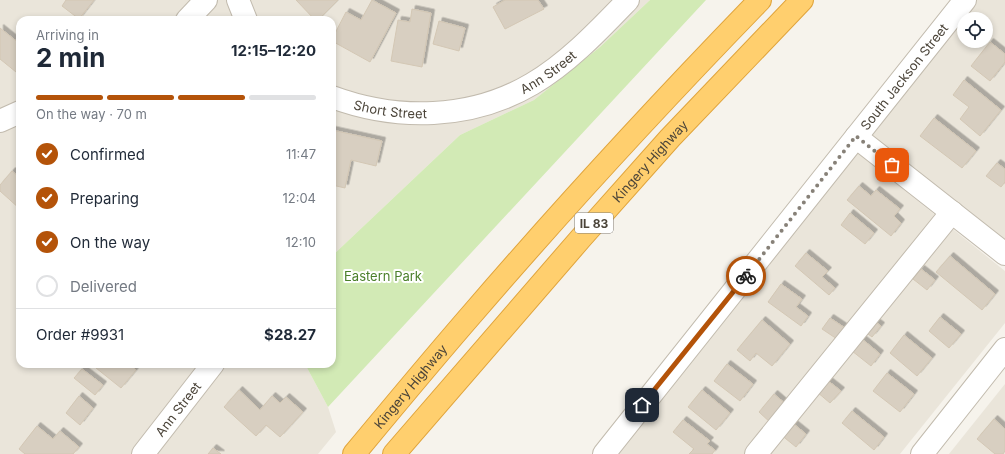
<!DOCTYPE html>
<meta charset="utf-8">
<style>
:root{--surface:#fff;--page:#f2f2f3;--text:#1f2937;--muted:#747a83;--line:#e0e1e3;--accent:#b45309}
body{margin:0;font-family:Inter,sans-serif;background:var(--page);color:var(--text);height:100vh;display:flex;flex-direction:column;font-size:15px;white-space:nowrap}
*{box-sizing:border-box;margin:0}
p{font-size:13px;color:var(--muted)}
.icon{flex:none;width:22px;height:22px;fill:none;stroke:currentColor;stroke-width:2;stroke-linecap:round;stroke-linejoin:round}
.map{position:relative;flex:1;overflow:hidden}
.panel{position:absolute;left:16px;top:16px;width:320px;height:352px;display:flex;flex-direction:column;background:var(--surface);border-radius:12px;box-shadow:0 2px 6px #0003}
.panel>*{flex:none}
.fabs{position:absolute;left:957px;top:12px;display:grid;gap:8px}
.fabs a{display:grid;place-items:center;width:36px;height:36px;border-radius:50%;background:var(--surface);box-shadow:0 2px 6px #0003;font-size:20px}
.pin{position:absolute;display:grid;place-items:center;width:34px;height:34px;color:#fff;margin:-17px;border-radius:8px;box-shadow:0 2px 6px #0006}
.courier{position:absolute;display:grid;place-items:center;width:40px;height:40px;margin:-20px;border:3px solid #b45309;border-radius:50%;background:#fff;color:#222;box-shadow:0 1px 5px #0007}
.head em{font-style:normal;font-weight:700}
.head div{display:flex;flex-direction:column-reverse}
.head{display:flex;align-items:center;justify-content:space-between;height:68px;padding:0 20px}
h1{font-size:26px;font-weight:700;line-height:30px}
.bar{display:grid;grid-template-columns:repeat(4,1fr);gap:6px 4px;align-content:center;height:48px;padding:0 20px}
.bar i{height:5px;border-radius:3px;background:var(--line)}
.bar .active{background:var(--accent)}
.bar p{grid-column:span 4}
.line{display:flex;align-items:center;gap:10px;padding:0 20px;border-top:1px solid var(--line)}
.line div{flex:1}
ol{padding:0 20px;list-style:none}
li{display:flex;align-items:center;gap:12px;height:44px}
li p{margin-inline-start:auto}
li .icon{padding:4px;border-radius:50%;background:var(--accent);color:#fff;stroke-width:4}
li:last-child{color:var(--muted)}
li i{width:22px;height:22px;border:2px solid var(--line);border-radius:50%}
.map>svg:first-child{display:block}
.residential{fill:#eae5da;fill-rule:evenodd}
.green{fill:#d2eab5}
.building{fill:#d8cfc1;stroke:#d3c7b4;filter:url(#shadow)}
.lines{fill:none;stroke-linecap:round;stroke-linejoin:round}
.minor-casing{stroke:#c2bbae;stroke-width:24}
.highway-casing{stroke:#e0a43c;stroke-width:24}
.minor{stroke:#fff;stroke-width:22}
.highway{stroke:#ffcf6e;stroke-width:22}
.done{stroke:#878178;stroke-width:4;stroke-dasharray:0 7.2}
.route{stroke:#b45309;stroke-width:5}
.labels{text-anchor:middle;dominant-baseline:central;stroke-width:4;stroke-linejoin:round;paint-order:stroke}
.shield{fill:#fff;stroke:#817c74;stroke-width:1}
.shield-label{font-size:12px;font-weight:bold;fill:#4b4439}
.street-label{font-size:13px;fill:#4b4439;stroke:#fff}
.park-label{font-size:13px;fill:#4a7f2a;stroke:#fff}
</style>
<div class="map">
<svg width="1005" height="454" viewBox="0 0 1005 454">
<defs>
<filter id="shadow"><feDropShadow dx="3.5" dy="-3.5" stdDeviation="0" flood-color="#0004"/></filter>
</defs>
<rect width="100%" height="100%" fill="#f6f3ec"/>
<g class="residential">
<path d="M0,0H650L600,47L534,100L460,135L332,256V20H20V364H305L328,407L336,432L318,454H0Z"/>
<path d="M975,0H1005V242L867,133ZM964,19H986V41H964Z"/>
<path d="M858,153L1005,271V323L900,454H616Z"/>
<path d="M1005,384V454H949Z"/>
</g>
<path class="green" d="M650,0H706L328,407L305,364H332V256L460,135L534,100L600,47Z"/>
<g class="building">
<path d="M66,0H94L79,19L62,6Z"/>
<path d="M296,0H338L318,20H315Z"/>
<path d="M372,0L396,13L370,62L332,41V39L346,12L361,20Z"/>
<path d="M505,0H538L544,9L505,29L493,7Z"/>
<path d="M412,9L431,13L422,67L391,61L398,20L410,22Z"/>
<path d="M439,21L465,28L459,51L433,44Z"/>
<path d="M0,28L20,44V67L16,72L0,59Z"/>
<path d="M990,42L1005,54V62L990,81L971,66Z"/>
<path d="M964,80L1001,110L980,136L960,119L969,107L953,95Z"/>
<path d="M934,118L976,151L962,168L920,136Z"/>
<path d="M332,130L382,141L376,166L351,160L345,188L332,185Z"/>
<path d="M997,163L1005,169V182L1001,187L986,176Z"/>
<path d="M12,171L20,178V209L0,191V185Z"/>
<path d="M859,186L871,196L876,190L900,209L894,216L901,223L891,236L847,200Z"/>
<path d="M850,213L874,233L865,244L841,225Z"/>
<path d="M806,253L828,271L822,277L835,288L829,295L795,266Z"/>
<path d="M950,256L995,294L982,310L936,272Z"/>
<path d="M921,269L935,280L927,290L913,279Z"/>
<path d="M781,284L802,299L796,307L808,316L801,326L768,302Z"/>
<path d="M940,317L961,334L949,348L929,331Z"/>
<path d="M830,318L845,328L837,339L822,329Z"/>
<path d="M762,320L790,344L772,366L756,353L750,361L737,350Z"/>
<path d="M873,320L881,326L872,337L864,331Z"/>
<path d="M904,335L932,358L917,376L890,353Z"/>
<path d="M862,339L880,354L871,366L852,351Z"/>
<path d="M100,364H130L136,370L121,388L96,368Z"/>
<path d="M727,364L753,384L740,401L714,381Z"/>
<path d="M82,369L103,385L95,395L74,378Z"/>
<path d="M887,373L914,394L900,412L873,391Z"/>
<path d="M827,380L841,391L830,403L817,392Z"/>
<path d="M239,390L260,410L272,396L280,403L286,397L303,412L280,437L266,425L256,436L224,407Z"/>
<path d="M702,390L730,413L716,430L688,407Z"/>
<path d="M774,394L788,406L772,424L759,412Z"/>
<path d="M79,396L93,408L80,425L66,413Z"/>
<path d="M852,411L884,437L874,450L842,423Z"/>
<path d="M994,419L1005,429V451L1003,454H995L977,439Z"/>
<path d="M683,420L710,441L707,444L715,450L712,454H689L694,449L673,432Z"/>
<path d="M790,421L806,434L796,447L780,434Z"/>
<path d="M37,426L53,439L60,431L79,447L73,454H25L19,449Z"/>
<path d="M213,448L221,454H208Z"/>
</g>
<g class="lines">
<defs>
<g id="minor">
<path d="M238,0L246,20"/>
<path d="M187,20L206,0"/>
<path id="s1" d="M332,97C397,121 471,120 532,84C568,63 599,30 628,0"/>
<path d="M0,121L20,112"/>
<path d="M856,137L1005,254"/>
<path id="s2" d="M143,454L213,364"/>
<path id="s3" d="M604,454L965,0"/>
<path d="M756,454L952,212"/>
<path d="M922,454L1005,349"/>
</g>
<g id="highway">
<path id="s4" d="M354,454C393,407 432,360 472,314C565,206 661,102 760,0"/>
<path id="s5" d="M394,454L581,238L670,138L802,0"/>
</g>
</defs>
<use href="#minor" class="minor-casing"/>
<use href="#highway" class="highway-casing"/>
<use href="#minor" class="minor"/>
<use href="#highway" class="highway"/>
</g>
<g class="lines">
<path class="done" d="M746,276L856,136L892,165"/>
<path class="route" d="M642,405L746,276"/>
</g>
<g class="labels">
<rect class="shield" x="575" y="213" width="38" height="20" rx="3"/>
<g class="shield-label">
<text x="594" y="223">IL 83</text>
</g>
<g class="street-label">
<text stroke="none"><textPath href="#s1" startOffset="227">Ann Street</textPath></text>
<text stroke="none"><textPath href="#s3" startOffset="482">South Jackson Street</textPath></text>
<text stroke="none"><textPath href="#s1" startOffset="60">Short Street</textPath></text>
<text stroke="none"><textPath href="#s5" startOffset="389">Kingery Highway</textPath></text>
<text stroke="none"><textPath href="#s4" startOffset="88">Kingery Highway</textPath></text>
<text stroke="none"><textPath href="#s2" startOffset="57">Ann Street</textPath></text>
</g>
<g class="park-label">
<text x="383" y="276">Eastern Park</text>
</g>
</g>
</svg>
<div class="fabs">
<a><svg class="icon" aria-label="locate" viewBox="0 0 24 24"><circle cx="12" cy="12" r="6"/><path d="M12 2v4M12 18v4M2 12h4M18 12h4"/></svg></a>
</div>
<div class="pin" style="left:892px;top:165px;background:#ea580c"><svg class="icon" aria-label="bag" viewBox="0 0 24 24"><path d="M5 8h14l-1 12H6zM9 8a3 3 0 0 1 6 0"/></svg></div>
<div class="pin" style="left:642px;top:405px;background:#1f2937"><svg class="icon" aria-label="home" viewBox="0 0 24 24"><path d="M3 11l9-7 9 7M6 9v11h12V9"/></svg></div>
<div class="courier" style="left:746px;top:276px"><svg class="icon" aria-label="bike" viewBox="0 0 24 24"><circle cx="6" cy="16" r="4"/><circle cx="18" cy="16" r="4"/><path d="M6 16l4-8h5l3 8M10 8l3 8H6M13 5h3"/></svg></div>
<section class="panel">
<div class="head"><div><h1>2 min</h1><p>Arriving in</p></div><em>12:15–12:20</em></div>
<div class="bar"><i class="active"></i><i class="active"></i><i class="active"></i><i></i><p>On the way · 70 m</p></div>
<ol>
<li><svg class="icon" aria-label="check" viewBox="0 0 24 24"><path d="M5 12l5 5 9-10"/></svg>Confirmed<p>11:47</p></li>
<li><svg class="icon" aria-label="check" viewBox="0 0 24 24"><path d="M5 12l5 5 9-10"/></svg>Preparing<p>12:04</p></li>
<li><svg class="icon" aria-label="check" viewBox="0 0 24 24"><path d="M5 12l5 5 9-10"/></svg>On the way<p>12:10</p></li>
<li><i></i>Delivered</li>
</ol>
<div class="line" style="height:52px"><div>Order #9931</div><b>$28.27</b></div>
</section>
</div>
